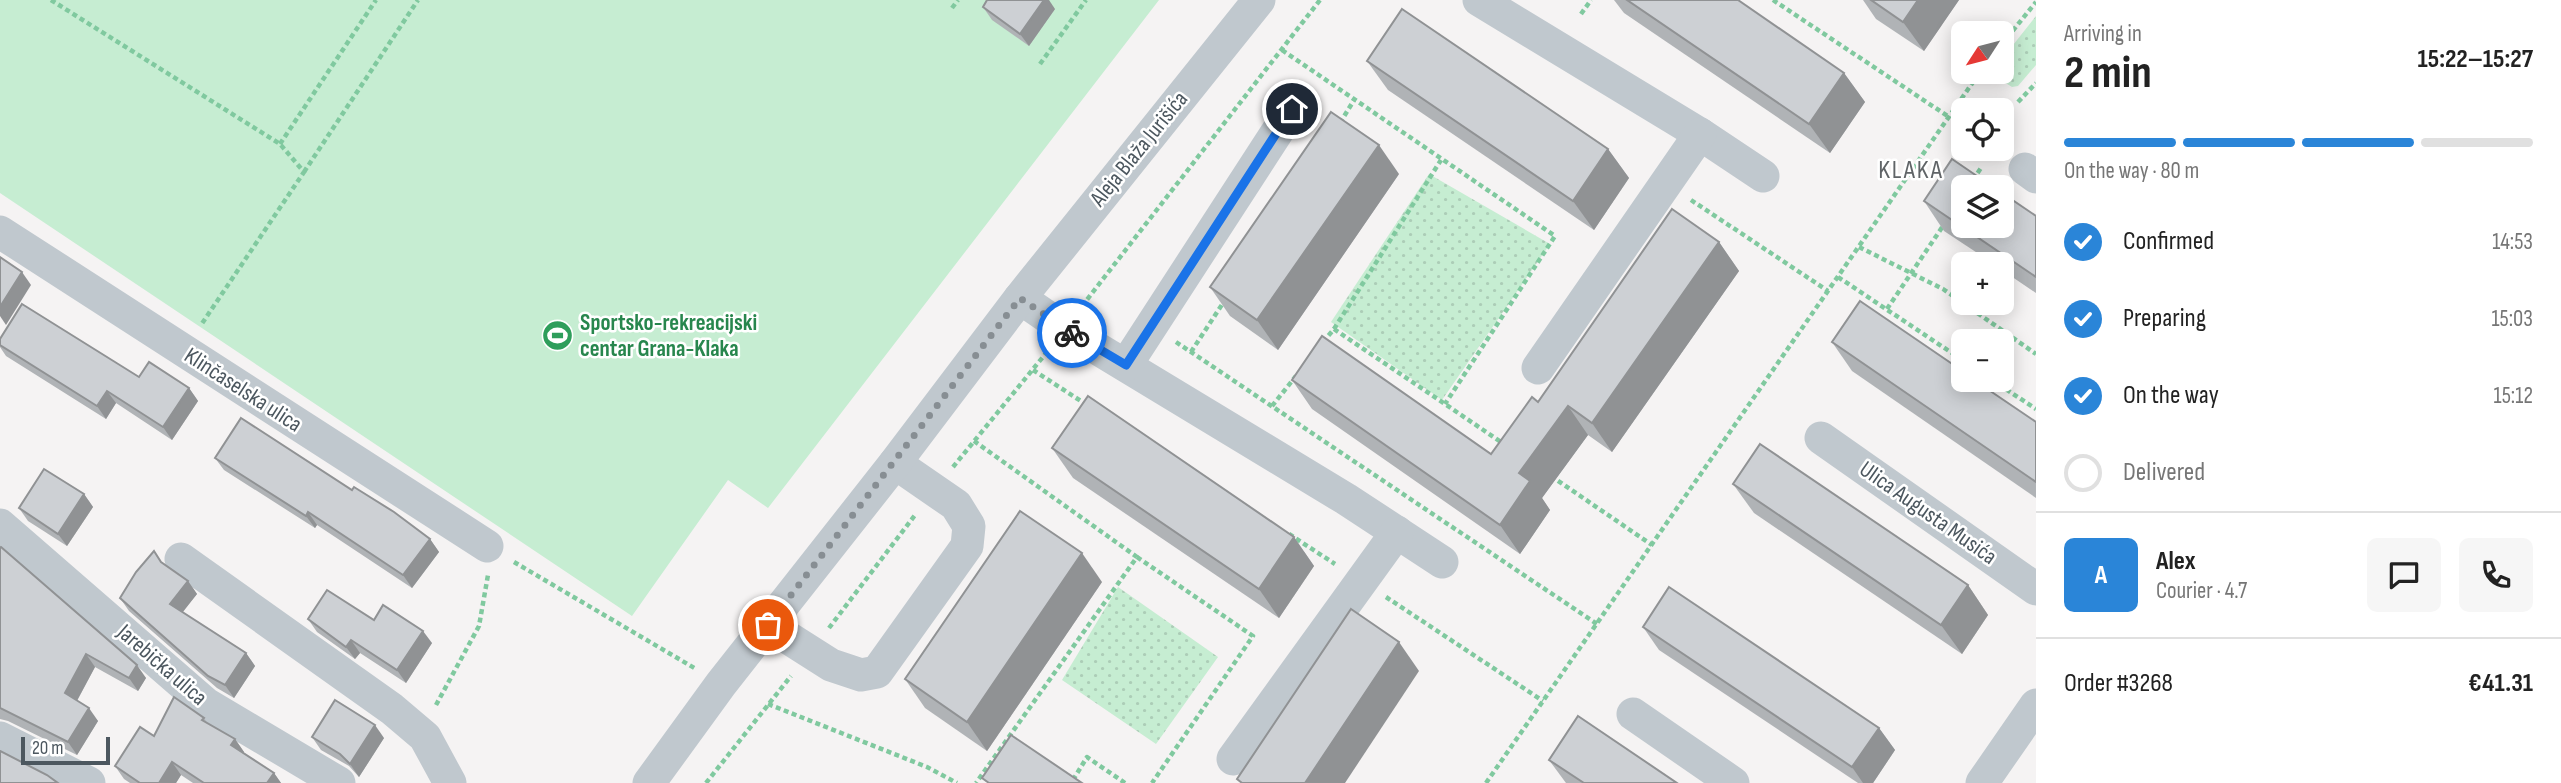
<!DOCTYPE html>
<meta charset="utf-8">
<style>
:root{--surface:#fff;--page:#f6f6f6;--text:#222;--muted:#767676;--line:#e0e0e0;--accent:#2a85d8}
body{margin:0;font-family:"Sofia Sans Condensed",sans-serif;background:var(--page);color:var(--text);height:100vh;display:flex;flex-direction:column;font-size:26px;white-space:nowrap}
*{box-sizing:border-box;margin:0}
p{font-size:23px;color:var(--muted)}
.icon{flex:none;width:38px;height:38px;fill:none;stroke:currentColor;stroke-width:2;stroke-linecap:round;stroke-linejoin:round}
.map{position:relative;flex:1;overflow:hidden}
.side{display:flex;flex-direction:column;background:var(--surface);width:525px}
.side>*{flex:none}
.needle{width:46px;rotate:234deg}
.buttons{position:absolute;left:1951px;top:21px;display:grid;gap:14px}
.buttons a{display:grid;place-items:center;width:63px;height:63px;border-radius:10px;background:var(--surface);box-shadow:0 4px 18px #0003;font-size:35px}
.scale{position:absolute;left:21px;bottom:18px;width:89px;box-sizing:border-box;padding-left:7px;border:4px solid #4c575f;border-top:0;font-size:19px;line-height:24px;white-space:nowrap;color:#4c575f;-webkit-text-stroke:5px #fff;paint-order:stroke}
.pin{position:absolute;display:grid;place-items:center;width:60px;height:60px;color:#fff;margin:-30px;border:4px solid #fff;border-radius:50%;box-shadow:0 2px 7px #0007}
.courier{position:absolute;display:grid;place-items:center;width:70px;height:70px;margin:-35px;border:5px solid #1a73e8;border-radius:50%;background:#fff;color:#222;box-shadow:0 2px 9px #0007}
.overview em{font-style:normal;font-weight:700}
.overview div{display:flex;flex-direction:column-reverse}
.overview{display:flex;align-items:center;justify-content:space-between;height:119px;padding:0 28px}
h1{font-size:46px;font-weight:700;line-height:52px}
.bar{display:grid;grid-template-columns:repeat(4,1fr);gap:10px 7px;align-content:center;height:84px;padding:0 28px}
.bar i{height:9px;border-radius:5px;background:var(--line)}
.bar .on{background:var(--accent)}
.bar p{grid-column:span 4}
.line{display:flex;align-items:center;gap:18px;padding:0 28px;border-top:2px solid var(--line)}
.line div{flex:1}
.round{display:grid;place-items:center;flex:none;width:74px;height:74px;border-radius:10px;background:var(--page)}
ol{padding:0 28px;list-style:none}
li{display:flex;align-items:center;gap:21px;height:77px}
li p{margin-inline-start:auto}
li .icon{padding:7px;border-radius:50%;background:var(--accent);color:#fff;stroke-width:4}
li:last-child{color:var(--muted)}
li i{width:38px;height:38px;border:4px solid var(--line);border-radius:50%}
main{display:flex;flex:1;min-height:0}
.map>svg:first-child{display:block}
.grass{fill:url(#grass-dots)}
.garden{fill:#c6edd2}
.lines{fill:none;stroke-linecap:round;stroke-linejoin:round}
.path{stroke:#80c99f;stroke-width:4.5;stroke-dasharray:5 3.5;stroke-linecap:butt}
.minor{stroke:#c0c8ce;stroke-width:33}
.wall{fill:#b0b3b6}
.shaded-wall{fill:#909294}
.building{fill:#cdd0d4;stroke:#909294;stroke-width:2}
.done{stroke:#878e93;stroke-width:7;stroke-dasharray:0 12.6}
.route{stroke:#1a73e8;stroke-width:9}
.labels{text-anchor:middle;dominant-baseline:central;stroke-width:5;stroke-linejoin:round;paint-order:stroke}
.street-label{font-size:23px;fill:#4c575f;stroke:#fff}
.leisure-label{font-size:23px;font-weight:bold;fill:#27864d;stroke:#fff;text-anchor:start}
.quarter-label{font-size:26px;letter-spacing:2px;fill:#606467;stroke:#fff}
</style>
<main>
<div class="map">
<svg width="2036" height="783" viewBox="0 0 2036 783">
<defs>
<pattern id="grass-dots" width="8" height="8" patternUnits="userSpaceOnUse" patternTransform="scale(1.75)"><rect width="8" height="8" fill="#c6edd2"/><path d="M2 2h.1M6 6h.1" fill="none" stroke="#accdb7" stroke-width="1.8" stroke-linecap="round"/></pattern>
</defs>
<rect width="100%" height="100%" fill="#f5f3f3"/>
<g class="grass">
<path d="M2036,16V65L2018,86L2012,87L1996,77L1993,72H2002V59Z"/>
<path d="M1429,174L1550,244L1442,400L1331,322Z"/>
<path d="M1118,587L1218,657L1156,744L1062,680Z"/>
</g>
<path class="garden" d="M0,0H1159L768,508L728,480L632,616L0,193Z"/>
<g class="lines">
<g class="path">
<path d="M51,0L280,144L304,172L201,325"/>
<path d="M1773,0L1949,117"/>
<path d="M952,8L958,0"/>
<path d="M1581,14L1591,0"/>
<path d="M2002,44L2036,2"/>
<path d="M1282,50L1555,236L1445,404"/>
<path d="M1040,64L1086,0"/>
<path d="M2018,102L2036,83"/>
<path d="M1340,123L1354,100"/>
<path d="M280,144L376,0"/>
<path d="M304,172L418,0"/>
<path d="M1968,187L1981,168"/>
<path d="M1691,200L1828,291"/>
<path d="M1859,247L1943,289L2036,354"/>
<path d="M1838,277L1964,361"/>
<path d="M1082,306L1320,0"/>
<path d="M1887,309L1945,223"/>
<path d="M1334,329L1441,160"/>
<path d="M1176,342L1597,624"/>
<path d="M1323,342L1334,329L1504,444"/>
<path d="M1191,352L1225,300"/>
<path d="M1033,370L1087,405"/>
<path d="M1992,380L2036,409"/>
<path d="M1272,406L1296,376"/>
<path d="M974,441L1137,557L976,783"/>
<path d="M953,467L1047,352"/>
<path d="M1551,476L1652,545"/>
<path d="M1289,534L1335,564"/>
<path d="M1137,557L1253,636L1152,783"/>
<path d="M514,562L696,669"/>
<path d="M1386,597L1543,701"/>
<path d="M829,628L915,515"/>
<path d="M768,704L927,767L957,783"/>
<path d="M436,705L479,626L488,575"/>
<path d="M1073,780L1087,757L1125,783"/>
<path d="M706,783L791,676"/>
<path d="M1486,783L1980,72"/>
</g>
<g class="minor">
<path d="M1479,0L1700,134L1763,176"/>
<path d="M2025,169L2036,177"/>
<path d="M0,232L487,546"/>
<path d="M1020,298L1065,329L1346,499L1442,562"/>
<path d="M1126,365L1292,109"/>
<path d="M1538,368L1700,134"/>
<path d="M1821,438L2036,589"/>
<path d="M0,525L206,704L339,783"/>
<path d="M181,559L392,709L425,737L450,783"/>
<path d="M768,625L831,665L861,675L877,672L967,546L969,526L956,505L895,463"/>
<path d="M1633,714L1733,783"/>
<path d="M0,738L89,783"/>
<path d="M1233,759L1397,532"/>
<path d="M649,783L721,684L895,463L1020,298L1259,0"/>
<path d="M1982,783L2036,705"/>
</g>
</g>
<g class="wall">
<path d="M1614,0H1627L1844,73L1865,102L1830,153L1624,13Z"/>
<path d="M1863,0H1959L1924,51L1876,19Z"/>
<path d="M983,7L1055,9L1029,46L992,20Z"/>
<path d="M1367,61L1608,149L1629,178L1594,230L1388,90Z"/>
<path d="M1399,174L1278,350L1230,316L1210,287Z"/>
<path d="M1924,201L2036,216V293L2002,270V264H1994L1944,231Z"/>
<path d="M1719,242L1739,271L1612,452L1588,435L1542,498L1550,510L1520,554L1312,409L1292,380L1491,454L1538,402Z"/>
<path d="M0,339L139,377L189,388L198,401L172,440L116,403L106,419L6,356L0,347Z"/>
<path d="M1832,342L2036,422V498L1852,371Z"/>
<path d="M1052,448L1294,537L1314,566L1279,618L1073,478Z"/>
<path d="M215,458L430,539L439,552L412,588L317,525L315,528L224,470Z"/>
<path d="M1733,484L1968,585L1988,615L1962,654L1754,513Z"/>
<path d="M84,494L93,507L67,546L28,521L19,508Z"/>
<path d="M0,548L146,678L138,691L95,667L77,701L98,721L77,755L8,721L0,719Z"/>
<path d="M162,562L188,581L197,594L182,612L246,653L255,666L234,698L217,688L129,611L120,598Z"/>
<path d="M1102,582L987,751L925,708L905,679Z"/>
<path d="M308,619L374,620L432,643L406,683L360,653L355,659L317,632Z"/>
<path d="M1643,627L1879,728L1895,750L1873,783H1858L1659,650Z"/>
<path d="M204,718L208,724L235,739L244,752L243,753L274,773L281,783H193L181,775L176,783H130L124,779L115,766L154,736Z"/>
<path d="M312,737L384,738L359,777L349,766L321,750Z"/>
<path d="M1549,760L1677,783H1566Z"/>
</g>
<g class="shaded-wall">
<path d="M1044,0H1049L1055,9L1029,46L1020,34Z"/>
<path d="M1918,0H1959L1924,51L1903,22Z"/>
<path d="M1844,73L1865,102L1830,153L1809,124Z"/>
<path d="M1379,145L1399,174L1278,350L1257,320Z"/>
<path d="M1608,149L1629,178L1594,230L1573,201Z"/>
<path d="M1719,242L1739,271L1612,452L1592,423Z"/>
<path d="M22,272L31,285L6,325L0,316V307Z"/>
<path d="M189,388L198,401L172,440L163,427Z"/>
<path d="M107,391L116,403L106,419L97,406Z"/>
<path d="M1568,406L1588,435L1542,498L1550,510L1520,554L1500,525L1519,473Z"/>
<path d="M84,494L93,507L67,546L58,534Z"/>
<path d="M308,512L317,525L315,528L306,516Z"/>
<path d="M1294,537L1314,566L1279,618L1259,589Z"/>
<path d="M430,539L439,552L412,588L403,575Z"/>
<path d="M1082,553L1102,582L987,751L967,722Z"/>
<path d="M188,581L197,594L179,617L170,604Z"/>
<path d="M1968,585L1988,615L1962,654L1941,625Z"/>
<path d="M423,631L432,643L406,683L397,670Z"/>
<path d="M351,640L360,653L355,659L346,647Z"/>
<path d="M1399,642L1419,671L1345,783H1305Z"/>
<path d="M246,653L255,666L234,698L225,685Z"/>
<path d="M86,654L95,667L74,706L65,693Z"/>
<path d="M137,665L146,678L138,691L129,678Z"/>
<path d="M89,708L98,721L77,755L68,742Z"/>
<path d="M375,725L384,738L359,777L350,764Z"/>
<path d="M1879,728L1895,750L1873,783H1863L1852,767Z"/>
<path d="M235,739L244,752L240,758L231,745Z"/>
<path d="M172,762L181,775L176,783H159Z"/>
<path d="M274,773L281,783H267Z"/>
</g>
<g class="building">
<path d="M987,0H1044L1020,34L983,7Z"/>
<path d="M1627,0H1738L1844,73L1809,124Z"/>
<path d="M1871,0H1918L1903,22Z"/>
<path d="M1402,9L1608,149L1573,201L1367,61Z"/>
<path d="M1331,112L1379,145L1257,320L1210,287Z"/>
<path d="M1952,159L1993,187H1964V226H2002V193L2036,216V277L1924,201Z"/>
<path d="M1672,209L1719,242L1592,423L1568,406L1519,473L1530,481L1500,525L1292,380L1322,336L1491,454L1532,397L1538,402Z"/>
<path d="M0,257L22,272L0,307Z"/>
<path d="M1860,301L1964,372V380H1974L2036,422V482L1832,342Z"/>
<path d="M22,304L139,377L149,362L189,388L163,427L107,391L97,406L0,345V339Z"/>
<path d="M1088,396L1294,537L1259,589L1052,448Z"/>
<path d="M241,418L352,490L354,487L394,512L430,539L403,575L308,512L306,516L215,458Z"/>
<path d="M1760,444L1968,585L1941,625L1733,484Z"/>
<path d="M44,469L84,494L58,534L19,508Z"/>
<path d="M1020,511L1082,553L967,722L905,679Z"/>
<path d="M1,547L137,665L129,678L86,654L65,693L89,708L68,742L0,708V548Z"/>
<path d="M154,551L161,562L188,581L170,604L246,653L225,685L208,676L120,598L136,572Z"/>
<path d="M1669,587L1879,728L1852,767L1643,627Z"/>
<path d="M327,590L374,620L383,605L423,631L397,670L351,640L346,647L308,619Z"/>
<path d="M1351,609L1399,642L1305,783H1242L1237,779Z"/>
<path d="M174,697L204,718L202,720L235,739L231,745L274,773L267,783H204L172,762L159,783H140L115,766L140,727L154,736Z"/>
<path d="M335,700L375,725L350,764L340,754L312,737Z"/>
<path d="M1578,716L1677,783H1584L1549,760Z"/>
<path d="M1011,735L1082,783H989L982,778Z"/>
<path d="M0,751L47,775L58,783H0Z"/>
</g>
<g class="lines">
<path class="done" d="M768,625L1020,298L1072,333"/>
<path class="route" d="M1072,333L1126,365L1292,109"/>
</g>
<defs>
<symbol id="stadium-disc" viewBox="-11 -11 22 22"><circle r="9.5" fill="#2e9e5b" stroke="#fff"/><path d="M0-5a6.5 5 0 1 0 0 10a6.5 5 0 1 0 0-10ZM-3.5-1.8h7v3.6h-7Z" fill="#fff"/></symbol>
</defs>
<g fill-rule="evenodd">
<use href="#stadium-disc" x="540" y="318" width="35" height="35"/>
</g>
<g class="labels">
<g class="street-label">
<text transform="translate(1139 149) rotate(-51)">Aleja Blaža Jurišića</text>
<text transform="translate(243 390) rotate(33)">Klinčaselska ulica</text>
<text transform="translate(1928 513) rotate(35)">Ulica Augusta Musića</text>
<text transform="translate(162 665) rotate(41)">Jarebička ulica</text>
</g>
<g class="leisure-label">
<text x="580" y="323">Sportsko-rekreacijski<tspan x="580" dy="26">centar Grana-Klaka</tspan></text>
</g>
<g class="quarter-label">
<text x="1911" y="170">KLAKA</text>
</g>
</g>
</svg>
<div class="buttons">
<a><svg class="needle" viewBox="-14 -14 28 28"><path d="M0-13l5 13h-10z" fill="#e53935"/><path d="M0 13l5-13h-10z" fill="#767676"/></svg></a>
<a><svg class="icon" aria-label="locate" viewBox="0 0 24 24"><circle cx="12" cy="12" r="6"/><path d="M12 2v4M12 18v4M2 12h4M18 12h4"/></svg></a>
<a><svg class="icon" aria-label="layers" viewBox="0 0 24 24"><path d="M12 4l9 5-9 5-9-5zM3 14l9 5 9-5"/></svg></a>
<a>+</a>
<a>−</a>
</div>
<div class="scale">20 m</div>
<div class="pin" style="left:768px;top:625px;background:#ea580c"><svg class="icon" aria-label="bag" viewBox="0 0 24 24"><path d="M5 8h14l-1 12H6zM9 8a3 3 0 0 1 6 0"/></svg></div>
<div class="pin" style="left:1292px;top:109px;background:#1f2937"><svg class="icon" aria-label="home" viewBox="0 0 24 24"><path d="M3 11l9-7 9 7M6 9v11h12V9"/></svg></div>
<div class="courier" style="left:1072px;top:333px"><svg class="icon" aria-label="bike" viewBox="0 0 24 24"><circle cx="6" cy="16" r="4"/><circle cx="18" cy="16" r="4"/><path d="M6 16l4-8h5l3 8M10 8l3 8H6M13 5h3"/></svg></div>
</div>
<section class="side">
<div class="overview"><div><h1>2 min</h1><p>Arriving in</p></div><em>15:22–15:27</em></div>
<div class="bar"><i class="on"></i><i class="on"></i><i class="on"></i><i></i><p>On the way · 80 m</p></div>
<ol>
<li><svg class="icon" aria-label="check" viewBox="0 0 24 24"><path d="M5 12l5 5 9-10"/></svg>Confirmed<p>14:53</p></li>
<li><svg class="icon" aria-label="check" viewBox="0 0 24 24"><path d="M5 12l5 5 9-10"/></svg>Preparing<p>15:03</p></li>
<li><svg class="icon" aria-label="check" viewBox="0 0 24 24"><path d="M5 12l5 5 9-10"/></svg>On the way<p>15:12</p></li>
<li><i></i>Delivered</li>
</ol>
<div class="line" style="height:126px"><b class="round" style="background:var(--accent);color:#fff">A</b><div><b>Alex</b><p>Courier · 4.7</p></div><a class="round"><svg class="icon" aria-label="chat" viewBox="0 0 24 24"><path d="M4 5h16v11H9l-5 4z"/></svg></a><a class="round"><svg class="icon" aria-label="phone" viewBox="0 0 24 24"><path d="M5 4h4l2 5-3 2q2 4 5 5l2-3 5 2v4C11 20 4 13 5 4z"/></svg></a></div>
<div class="line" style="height:91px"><div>Order #3268</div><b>€41.31</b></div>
</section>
</main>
